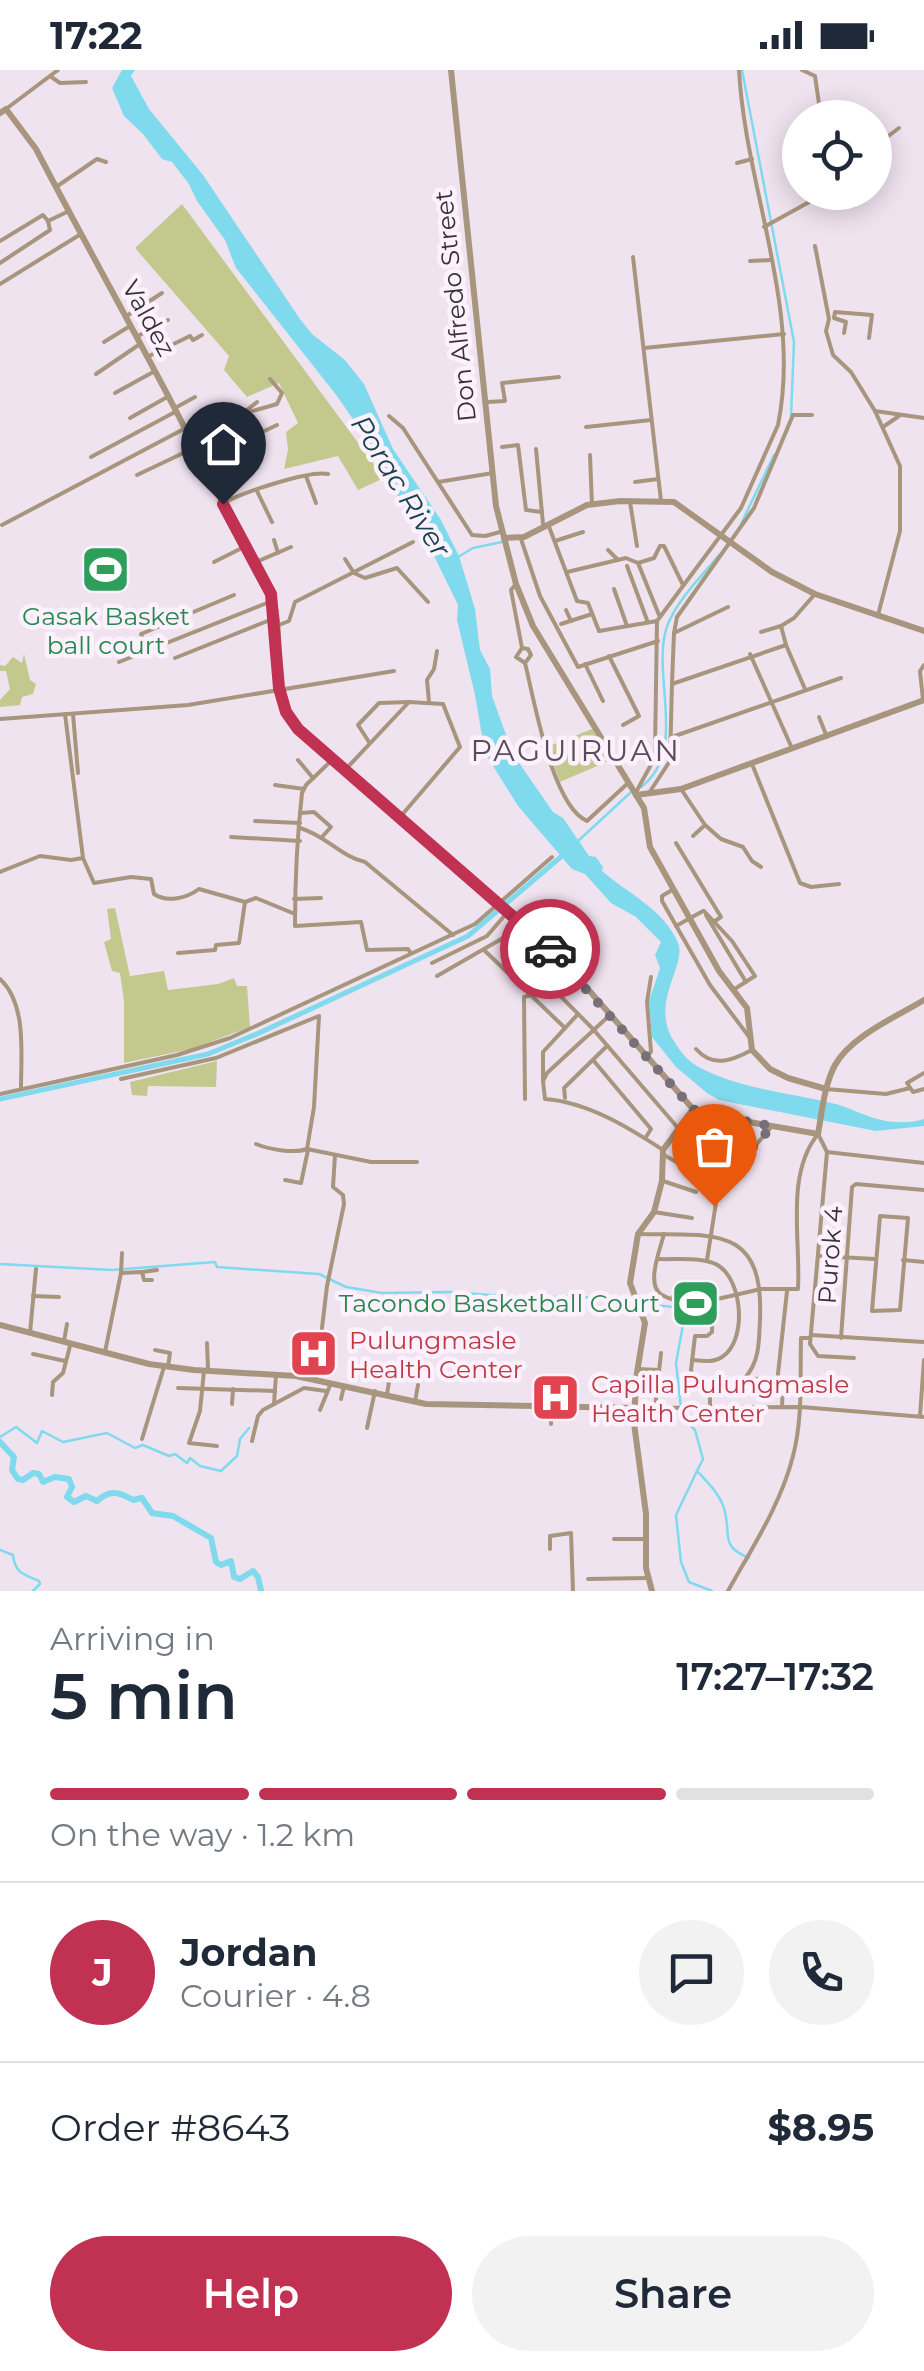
<!DOCTYPE html>
<meta charset="utf-8">
<style>
:root{--surface:#fff;--page:#f2f2f3;--text:#1f2937;--muted:#747a83;--line:#e0e1e3;--accent:#c13151}
body{margin:0;font-family:Montserrat,sans-serif;background:var(--page);color:var(--text);height:100vh;display:flex;flex-direction:column;font-size:38px;white-space:nowrap}
*{box-sizing:border-box;margin:0}
p{font-size:32px;color:var(--muted)}
.icon{flex:none;width:55px;height:55px;fill:none;stroke:currentColor;stroke-width:2;stroke-linecap:round;stroke-linejoin:round}
.map{position:relative;height:1521px;overflow:hidden}
.details{display:flex;flex-direction:column;background:var(--surface);flex:1}
.details>*{flex:none}
.tools{position:absolute;left:782px;top:30px;display:grid;gap:20px}
.tools a{display:grid;place-items:center;width:110px;height:110px;border-radius:50%;background:var(--surface);box-shadow:0 5px 25px #0003;font-size:50px}
.pin{position:absolute;display:grid;place-items:center;width:85px;height:85px;color:#fff;margin:-102px -42px;border-radius:50% 50% 50% 0;rotate:-45deg;box-shadow:0 0 10px #0007}
.pin .icon{rotate:45deg}
.courier{position:absolute;display:grid;place-items:center;width:100px;height:100px;margin:-50px;border:8px solid #c13151;border-radius:50%;background:#fff;color:#222;box-shadow:0 2px 12px #0007}
.overview em{font-style:normal;font-weight:600}
.overview div{display:flex;flex-direction:column-reverse}
.overview{display:flex;align-items:center;justify-content:space-between;height:170px;padding:0 50px}
h1{font-size:65px;font-weight:600;line-height:75px}
.bar{display:grid;grid-template-columns:repeat(4,1fr);gap:15px 10px;align-content:center;height:120px;padding:0 50px}
.bar i{height:12px;border-radius:8px;background:var(--line)}
.bar .selected{background:var(--accent)}
.bar p{grid-column:span 4}
.line{display:flex;align-items:center;gap:25px;padding:0 50px;border-top:2px solid var(--line)}
.line div{flex:1}
.round{display:grid;place-items:center;flex:none;width:105px;height:105px;border-radius:52px;background:var(--page)}
.action{display:flex;gap:20px;margin-top:auto;padding:20px 50px}
.action a{flex:1;height:115px;border-radius:60px;background:var(--accent);color:#fff;font-size:40px;font-weight:600;line-height:115px;text-align:center}
.action a+a{background:var(--page);color:var(--text)}
.status{display:flex;justify-content:space-between;align-items:center;height:70px;padding:0 50px;background:var(--surface);direction:ltr}
.status svg{height:28px;fill:currentColor}
.map>svg:first-child{display:block}
.green{fill:#c3c98c}
.water{fill:#7fdaed}
.lines{fill:none;stroke-linecap:round;stroke-linejoin:round}
.stream{stroke:#7fdaed;stroke-width:2.5}
.canal{stroke:#7fdaed;stroke-width:5}
.river{stroke:#7fdaed;stroke-width:6}
.minor{stroke:#a8957d;stroke-width:4}
.tertiary{stroke:#a8957d;stroke-width:6}
.done{stroke:#787078;stroke-width:10;stroke-dasharray:0 18}
.route{stroke:#c13151;stroke-width:12}
.labels{text-anchor:middle;dominant-baseline:central;stroke-width:9;stroke-linejoin:round;paint-order:stroke}
.street-label{font-size:25px;fill:#373237;stroke:#fdf1fe}
.leisure-label{font-size:25px;fill:#27864d;stroke:#fdf1fe}
.health-label{font-size:25px;fill:#be3a42;stroke:#fdf1fe;text-anchor:start}
.water-label{font-size:28px;font-style:italic;fill:#19434b;stroke:#fdf1fe}
.quarter-label{font-size:30px;letter-spacing:2.5px;fill:#584e59;stroke:#fdf1fe}
</style>
<div class="status"><b>17:22</b><svg viewBox="0 0 49 12"><path d="M0 12V9h3v3zM5 12V6h3v6zM10 12V3h3v9zM15 12V0h3v12zM26 1h20v11H26zM47 4h2v5h-2z"/></svg></div>
<div class="map">
<svg width="924" height="1521" viewBox="0 0 924 1521">
<rect width="100%" height="100%" fill="#f0e3f0"/>
<g class="green">
<path d="M182,134L384,408L358,420L338,386L284,399L288,380L286,362L298,353L279,313L247,327L224,300L229,286L135,178Z"/>
<path d="M24,584L30,610L36,614L33,624L22,627L20,635L0,637V630L10,619L6,601H0V595L5,596L13,587L22,593Z"/>
<path d="M592,659L611,690L560,712L547,677Z"/>
<path d="M115,838L130,906L164,901L168,920L218,914L234,908L237,916H247L250,957L191,979L124,993V931L120,903L112,901L104,872L111,869L107,839Z"/>
<path d="M217,991L216,1017L148,1016L147,1026L132,1025L130,1012Z"/>
</g>
<path class="water" d="M122,0H135L131,6L149,39L203,105L300,249L312,264L345,290L364,314L393,379L441,450L459,486L475,539L480,580L490,599L492,626L513,684L553,742L563,748L589,786L596,787L603,797L602,801C627,823 665,840 678,873C687,895 651,931 672,968C678,978 686,990 697,996C738,1019 791,1023 836,1034C853,1039 868,1048 886,1051C899,1053 912,1053 924,1049V1056L876,1061L719,1030L707,1023L676,997L652,967L649,931L660,898L655,885L661,872L636,847L611,833L585,804L572,799L518,736L485,683L475,625L457,550L458,535L419,455L406,442L372,377L337,326L236,198L225,170L197,131L189,114L172,92L162,89L143,64L124,46L112,18Z"/>
<g class="lines">
<g class="stream">
<path d="M742,0L794,272L791,346"/>
<path d="M741,454L774,385"/>
<path d="M458,487L473,478L502,472"/>
<path d="M641,717C690,681 649,601 668,554C678,529 702,506 719,485"/>
<path d="M577,772L630,723"/>
<path d="M0,1194L112,1200L215,1192L217,1197L319,1204L346,1217L382,1223L450,1222L530,1228L578,1226L635,1235"/>
<path d="M643,1234L674,1237L685,1244L676,1293L682,1347L695,1360L703,1389L697,1401C708,1413 722,1426 725,1442C731,1466 720,1476 749,1488"/>
<path d="M0,1367L16,1357L37,1373L42,1361L63,1372L107,1363L135,1378L143,1375L169,1386L175,1384L187,1393L190,1388L200,1396L221,1401L237,1386L240,1369L249,1358"/>
<path d="M697,1401L676,1445L681,1492L689,1512L712,1521"/>
<path d="M0,1480L13,1485C15,1503 23,1504 39,1511L40,1514L33,1521"/>
</g>
<path class="canal" d="M0,1029L208,984L259,963L468,866L563,785"/>
<path class="river" d="M0,1372L14,1387L12,1400L18,1409L23,1410L33,1403L39,1404L43,1412L55,1407L69,1409L72,1417L67,1427L74,1432L86,1426L97,1431C110,1419 119,1422 133,1430L142,1428L152,1443L173,1446L211,1468L216,1492L221,1495L231,1491L234,1507L240,1509L253,1501L258,1507L261,1521"/>
<g class="minor">
<path d="M802,0L815,6L821,48"/>
<path d="M50,6L60,13L86,12"/>
<path d="M6,39L58,0"/>
<path d="M875,76L899,58"/>
<path d="M737,93L752,89"/>
<path d="M56,117L97,89L106,92"/>
<path d="M764,157L811,131L818,122"/>
<path d="M0,171L43,145L48,151L69,141"/>
<path d="M815,176L829,249L826,261L833,285L851,302L875,341L900,396V461L878,545"/>
<path d="M633,187L661,431"/>
<path d="M750,191L770,190"/>
<path d="M0,193L50,160L48,151"/>
<path d="M0,214L81,164"/>
<path d="M125,247L162,223"/>
<path d="M844,263L846,252L834,248L835,242L872,245L869,268"/>
<path d="M136,267L168,250"/>
<path d="M104,272L130,256"/>
<path d="M644,278L784,264"/>
<path d="M147,287L190,266L193,270L202,265"/>
<path d="M96,304L140,274"/>
<path d="M115,323L155,301"/>
<path d="M488,332L505,331L502,313L559,307"/>
<path d="M175,338L195,327"/>
<path d="M875,341L924,348"/>
<path d="M242,344L257,332"/>
<path d="M389,346L403,358L472,465L485,466L500,462"/>
<path d="M130,348L169,326"/>
<path d="M586,357L651,350"/>
<path d="M883,357L899,346"/>
<path d="M192,370L242,344L277,334L282,323L270,309"/>
<path d="M502,377L518,375L526,440L542,442"/>
<path d="M536,379L543,454"/>
<path d="M590,385L592,435"/>
<path d="M91,387L175,342"/>
<path d="M203,390L277,355"/>
<path d="M207,399L258,373"/>
<path d="M137,405L196,377"/>
<path d="M306,406L316,433"/>
<path d="M438,412L493,403"/>
<path d="M635,412L658,409"/>
<path d="M257,421L272,452"/>
<path d="M630,432L637,476"/>
<path d="M224,433C241,423 309,400 328,404"/>
<path d="M548,454L577,531L588,533L599,561L657,551"/>
<path d="M2,455L216,342"/>
<path d="M521,469L540,526L578,597L658,571"/>
<path d="M274,470L278,483"/>
<path d="M555,471L583,462"/>
<path d="M608,480L618,490"/>
<path d="M345,489L354,503L365,508L397,498L428,532"/>
<path d="M214,492L244,477"/>
<path d="M254,493L291,477"/>
<path d="M638,493L654,488L660,476H664L683,515"/>
<path d="M627,496L647,550"/>
<path d="M567,502L626,488L638,493L659,545"/>
<path d="M515,515L511,520L522,578"/>
<path d="M614,519L627,556"/>
<path d="M728,537L674,563L677,547L754,438L793,345H812"/>
<path d="M566,540L571,551"/>
<path d="M561,554L592,544"/>
<path d="M279,555L289,551L295,532L413,472"/>
<path d="M761,562L781,556"/>
<path d="M786,575L805,619"/>
<path d="M147,580L141,564L234,525"/>
<path d="M750,584L791,676"/>
<path d="M609,586L639,646L623,655"/>
<path d="M175,588L275,548"/>
<path d="M119,592L272,531"/>
<path d="M525,593L531,585L528,579L522,578L516,587L525,593C534,629 552,736 587,751L627,714"/>
<path d="M585,594L603,631"/>
<path d="M672,613L674,563"/>
<path d="M923,630L920,601L924,595"/>
<path d="M429,632L427,610L434,599L437,581"/>
<path d="M65,644L83,788L94,813L131,807L151,809L154,824C167,833 187,828 199,819L245,832L239,873L216,875L215,880L178,883"/>
<path d="M73,644L78,703"/>
<path d="M819,647L827,667"/>
<path d="M0,649L188,635L394,601"/>
<path d="M672,667L841,608"/>
<path d="M369,672L358,655L379,633L409,632"/>
<path d="M333,689L306,715L302,723C297,767 295,811 295,856L361,852L367,880L408,879L410,882"/>
<path d="M298,690L313,708"/>
<path d="M752,694L800,813L811,817L839,814"/>
<path d="M345,700L409,632L443,634L460,677L401,746"/>
<path d="M275,715L304,719"/>
<path d="M681,719L705,755L721,769L743,777L752,791L761,797"/>
<path d="M649,723L670,691L672,614L786,575L781,556L794,548L815,524"/>
<path d="M635,724L653,691L655,681L657,551L741,438L778,355C802,238 745,116 739,0"/>
<path d="M301,743L314,742L331,757L322,767"/>
<path d="M255,751L300,753"/>
<path d="M300,758C325,765 340,786 365,792L453,865"/>
<path d="M693,766L705,755"/>
<path d="M231,767L300,771"/>
<path d="M676,773L721,847L715,851"/>
<path d="M0,802L40,786L71,790L83,788"/>
<path d="M672,820L662,826V831L710,915L750,968"/>
<path d="M294,829L321,828"/>
<path d="M245,832L256,828L295,844"/>
<path d="M704,841L732,871L755,906L733,920"/>
<path d="M706,845L746,912"/>
<path d="M676,856L703,841"/>
<path d="M503,868L593,959L678,1058"/>
<path d="M484,880L565,958"/>
<path d="M432,893L487,866L506,844"/>
<path d="M437,906L503,868L519,851"/>
<path d="M0,909C27,934 21,984 21,1018"/>
<path d="M611,944L547,1003L543,1011L545,1029C587,1032 628,1057 663,1080"/>
<path d="M696,979C713,998 731,991 752,980"/>
<path d="M647,985L651,982L647,932L651,907"/>
<path d="M593,990L651,1059L646,1067"/>
<path d="M924,1003L907,1013L913,1022L924,1019"/>
<path d="M121,1009L216,988L319,946L314,1037L307,1079L371,1092H417"/>
<path d="M543,1010V982L578,944"/>
<path d="M826,1019L886,1024L910,1018"/>
<path d="M0,1024L177,985L230,968L475,854L552,787"/>
<path d="M565,1028L564,1018L607,976"/>
<path d="M525,1029L524,927L531,925"/>
<path d="M818,1064L827,1082"/>
<path d="M256,1074C268,1079 293,1084 307,1079"/>
<path d="M827,1082L810,1274L818,1286L854,1288"/>
<path d="M827,1082L924,1093"/>
<path d="M664,1085L696,1103L733,1061L736,1050"/>
<path d="M685,1096L715,1058L718,1047"/>
<path d="M285,1110L301,1113L308,1080"/>
<path d="M663,1111L696,1122"/>
<path d="M654,1142L692,1148"/>
<path d="M880,1146L908,1148L900,1240L872,1241Z"/>
<path d="M638,1164C712,1166 764,1153 760,1249C759,1270 760,1291 745,1308"/>
<path d="M664,1164C660,1180 644,1218 664,1226C677,1232 682,1231 691,1243"/>
<path d="M820,1186L875,1189"/>
<path d="M658,1189C675,1190 705,1186 719,1196C743,1212 747,1271 722,1287C713,1293 702,1291 692,1290"/>
<path d="M707,1190L718,1120L772,1056"/>
<path d="M903,1190L924,1192"/>
<path d="M142,1202L157,1200"/>
<path d="M121,1203L122,1183"/>
<path d="M33,1226L59,1227"/>
<path d="M672,1228L680,1218L693,1214L708,1217L713,1230L712,1262L707,1266H695L691,1300L695,1314L718,1316L749,1308L800,1315"/>
<path d="M713,1230L761,1219H798C801,1170 785,1105 818,1064"/>
<path d="M30,1263L36,1199"/>
<path d="M811,1265L924,1272"/>
<path d="M841,1268L852,1117L856,1114L924,1120"/>
<path d="M64,1271L67,1254"/>
<path d="M207,1273L208,1299"/>
<path d="M155,1280L170,1283L168,1297"/>
<path d="M105,1282L121,1203L142,1202L144,1210H152"/>
<path d="M33,1284L65,1291"/>
<path d="M638,1299L659,1300"/>
<path d="M204,1301L200,1341L189,1373L217,1376"/>
<path d="M316,1308L327,1216L344,1134L343,1125L333,1117L335,1085"/>
<path d="M777,1313L787,1221"/>
<path d="M178,1318L275,1321"/>
<path d="M387,1324L392,1294"/>
<path d="M52,1325L53,1312L63,1303L70,1276"/>
<path d="M341,1329L344,1316"/>
<path d="M415,1332L418,1315"/>
<path d="M232,1334L233,1319"/>
<path d="M274,1334L276,1305"/>
<path d="M551,1335V1354"/>
<path d="M782,1337L783,1314"/>
<path d="M634,1338L801,1337L924,1347"/>
<path d="M655,1338L661,1283"/>
<path d="M710,1338V1318"/>
<path d="M320,1340L331,1313"/>
<path d="M920,1346L924,1290"/>
<path d="M367,1358L375,1321"/>
<path d="M142,1369L164,1297"/>
<path d="M252,1371L258,1346L263,1340L304,1318L326,1321"/>
<path d="M614,1469H646"/>
<path d="M550,1479V1466L571,1463L573,1521"/>
<path d="M588,1509L648,1508"/>
<path d="M728,1521C752,1478 781,1434 793,1386C803,1348 800,1307 801,1268H810"/>
</g>
<g class="tertiary">
<path d="M451,0L496,436L516,514L533,556L644,738L650,777L719,901L747,938L752,980L770,999L788,1008L826,1019"/>
<path d="M0,43L6,39L36,79C101,204 171,325 232,452C243,475 259,496 269,519C289,566 265,613 298,659L565,893L693,1039L703,1044L818,1064C822,1042 824,1016 835,995C851,966 896,947 924,930"/>
<path d="M504,468L524,467L587,435L620,431L674,432L772,502L815,524L924,561"/>
<path d="M636,725L681,719L924,630"/>
<path d="M0,1255L149,1294L194,1300L296,1306L426,1334L634,1338"/>
<path d="M652,1521L646,1498V1444L634,1353L636,1309L645,1253L630,1213L638,1164L654,1142L662,1111L663,1080L693,1039"/>
</g>
</g>
<g class="lines">
<path class="done" d="M550,879L693,1039L703,1044L772,1056C752,1081 720,1104 714,1136"/>
<path class="route" d="M223,434L271,524L279,618L286,642L298,659L550,879"/>
</g>
<defs>
<symbol id="stadium-square" viewBox="-11 -11 22 22"><rect x="-9" y="-9" width="18" height="18" rx="4" fill="#2e9e5b" stroke="#fdf1fe"/><path d="M0-5a6.5 5 0 1 0 0 10a6.5 5 0 1 0 0-10ZM-3.5-1.8h7v3.6h-7Z" fill="#fff"/></symbol>
<symbol id="hospital-square" viewBox="-11 -11 22 22"><rect x="-9" y="-9" width="18" height="18" rx="4" fill="#e0444e" stroke="#fdf1fe"/><path d="M-5-5h3v3.5h4V-5h3V5h-3V1.5h-4V5h-3Z" fill="#fff"/></symbol>
</defs>
<g fill-rule="evenodd">
<use href="#stadium-square" x="78" y="472" width="55" height="55"/>
<use href="#stadium-square" x="668" y="1206" width="55" height="55"/>
<use href="#hospital-square" x="286" y="1256" width="55" height="55"/>
<use href="#hospital-square" x="528" y="1300" width="55" height="55"/>
</g>
<g class="labels">
<g class="street-label">
<text transform="translate(455 236) rotate(-96)">Don Alfredo Street</text>
<text transform="translate(149 248) rotate(61)">Valdez</text>
<text transform="translate(830 1185) rotate(-86)">Purok 4</text>
</g>
<g class="leisure-label">
<text x="106" y="546">Gasak Basket<tspan x="106" dy="29">ball court</tspan></text>
<text x="660" y="1233" text-anchor="end">Tacondo Basketball Court</text>
</g>
<g class="health-label">
<text x="349" y="1270">Pulungmasle<tspan x="349" dy="29">Health Center</tspan></text>
<text x="591" y="1314">Capilla Pulungmasle<tspan x="591" dy="29">Health Center</tspan></text>
</g>
<g class="water-label">
<text transform="translate(401 416) rotate(58)">Porac River</text>
</g>
<g class="quarter-label">
<text x="576" y="680">PAGUIRUAN</text>
</g>
</g>
</svg>
<div class="tools">
<a><svg class="icon" aria-label="locate" viewBox="0 0 24 24"><circle cx="12" cy="12" r="6"/><path d="M12 2v4M12 18v4M2 12h4M18 12h4"/></svg></a>
</div>
<div class="pin" style="left:714px;top:1136px;background:#ea580c"><svg class="icon" aria-label="bag" viewBox="0 0 24 24"><path d="M5 8h14l-1 12H6zM9 8a3 3 0 0 1 6 0"/></svg></div>
<div class="pin" style="left:223px;top:434px;background:#1f2937"><svg class="icon" aria-label="home" viewBox="0 0 24 24"><path d="M3 11l9-7 9 7M6 9v11h12V9"/></svg></div>
<div class="courier" style="left:550px;top:879px"><svg class="icon" aria-label="car" viewBox="0 0 24 24"><path d="M5 17H2v-5l4-1 3-4h7l3 4 3 1v5h-3M9 17h6M6 11h13"/><circle cx="7" cy="17" r="2"/><circle cx="17" cy="17" r="2"/></svg></div>
</div>
<section class="details">
<div class="overview"><div><h1>5 min</h1><p>Arriving in</p></div><em>17:27–17:32</em></div>
<div class="bar"><i class="selected"></i><i class="selected"></i><i class="selected"></i><i></i><p>On the way · 1.2 km</p></div>
<div class="line" style="height:180px"><b class="round" style="background:var(--accent);color:#fff">J</b><div><b>Jordan</b><p>Courier · 4.8</p></div><a class="round"><svg class="icon" aria-label="chat" viewBox="0 0 24 24"><path d="M4 5h16v11H9l-5 4z"/></svg></a><a class="round"><svg class="icon" aria-label="phone" viewBox="0 0 24 24"><path d="M5 4h4l2 5-3 2q2 4 5 5l2-3 5 2v4C11 20 4 13 5 4z"/></svg></a></div>
<div class="line" style="height:130px"><div>Order #8643</div><b>$8.95</b></div>
<div class="action"><a>Help</a><a>Share</a></div>
</section>
